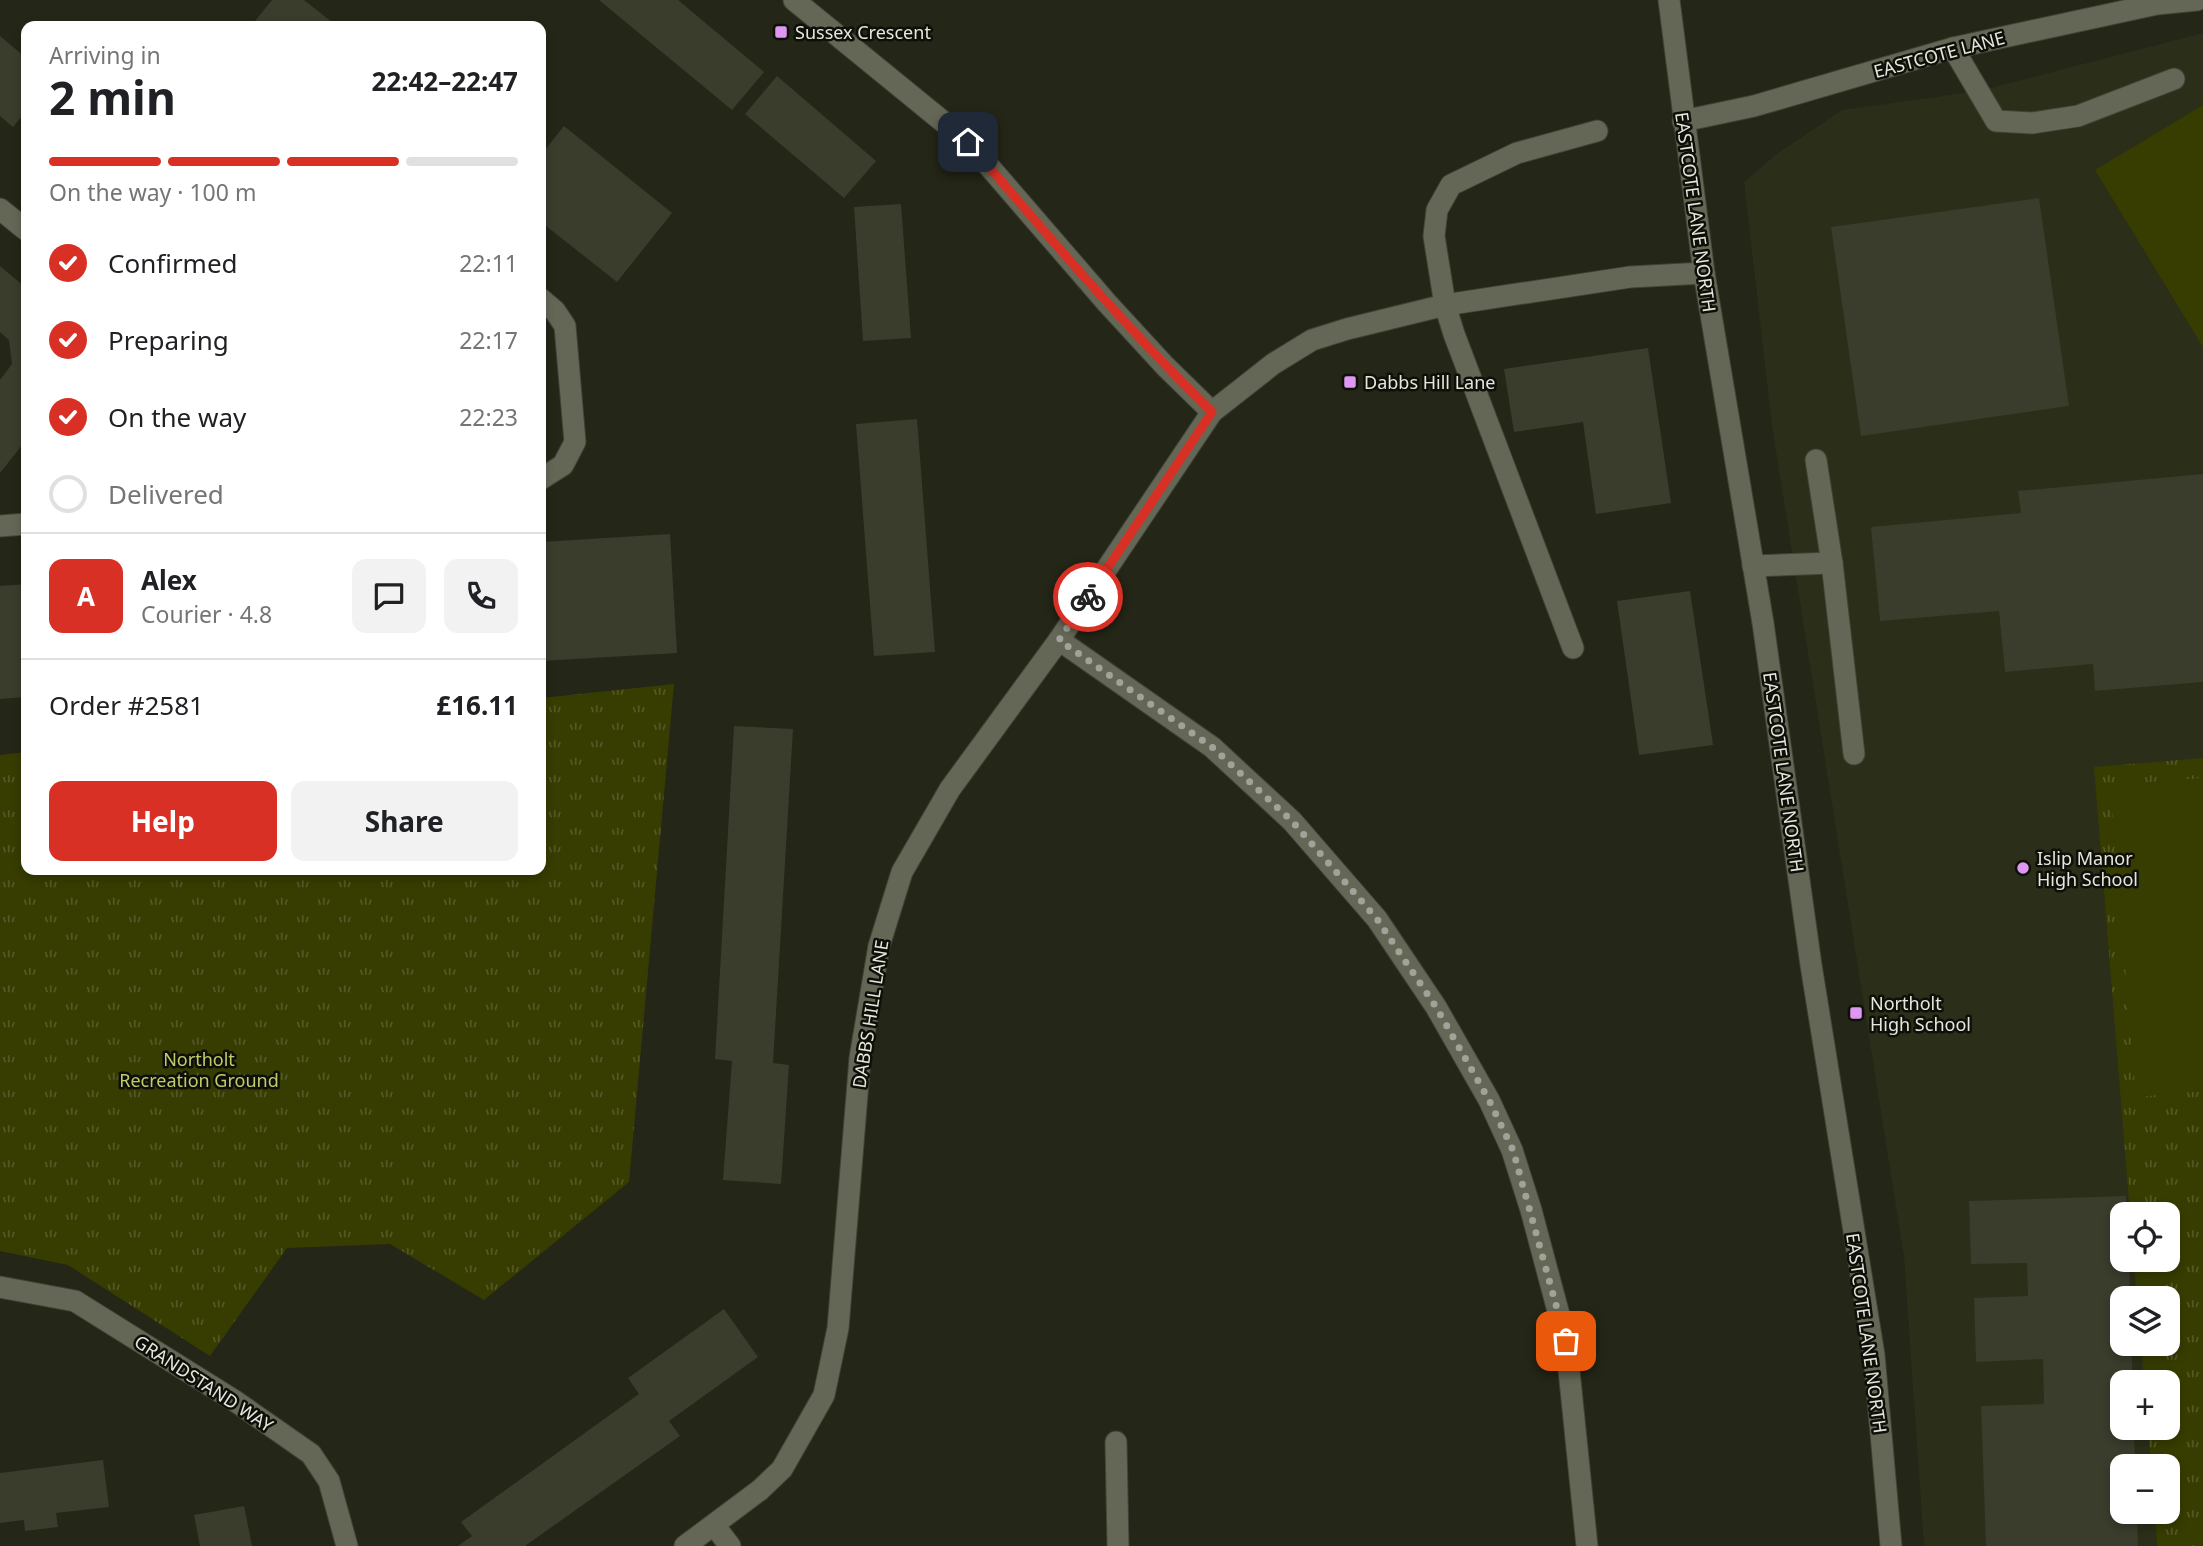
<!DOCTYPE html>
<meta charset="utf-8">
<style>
:root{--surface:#fff;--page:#f2f2f2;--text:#202124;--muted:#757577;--line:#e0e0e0;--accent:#d93025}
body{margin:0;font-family:"Noto Sans",sans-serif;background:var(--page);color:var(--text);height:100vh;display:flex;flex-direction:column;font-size:26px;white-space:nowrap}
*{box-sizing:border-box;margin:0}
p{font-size:23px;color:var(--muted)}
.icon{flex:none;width:38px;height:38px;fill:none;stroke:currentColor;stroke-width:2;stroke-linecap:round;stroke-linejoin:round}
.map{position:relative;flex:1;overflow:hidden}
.drawer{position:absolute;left:21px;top:21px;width:525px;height:854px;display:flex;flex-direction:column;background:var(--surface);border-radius:14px;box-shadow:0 4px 10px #0003}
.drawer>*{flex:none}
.controls{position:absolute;left:2110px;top:1202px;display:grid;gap:14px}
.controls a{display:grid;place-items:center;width:70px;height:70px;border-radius:14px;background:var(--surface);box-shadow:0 4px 10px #0003;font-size:35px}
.pin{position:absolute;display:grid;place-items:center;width:60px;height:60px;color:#fff;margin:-30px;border-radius:14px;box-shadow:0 4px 10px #0006}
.courier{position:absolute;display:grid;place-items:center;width:70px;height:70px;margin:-35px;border:5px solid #d93025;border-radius:50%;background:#fff;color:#222;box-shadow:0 2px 9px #0007}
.head em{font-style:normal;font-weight:700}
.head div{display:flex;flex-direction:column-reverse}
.head{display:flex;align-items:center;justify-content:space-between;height:119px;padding:0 28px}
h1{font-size:46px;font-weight:700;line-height:52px}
.bar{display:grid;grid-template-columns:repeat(4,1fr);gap:10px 7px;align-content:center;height:84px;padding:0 28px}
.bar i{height:9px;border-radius:5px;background:var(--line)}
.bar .current{background:var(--accent)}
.bar p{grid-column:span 4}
.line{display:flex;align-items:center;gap:18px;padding:0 28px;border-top:2px solid var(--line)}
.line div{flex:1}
.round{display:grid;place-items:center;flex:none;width:74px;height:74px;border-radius:14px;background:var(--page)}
ol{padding:0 28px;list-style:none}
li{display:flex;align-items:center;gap:21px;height:77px}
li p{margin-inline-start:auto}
li .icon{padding:7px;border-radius:50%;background:var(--accent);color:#fff;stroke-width:4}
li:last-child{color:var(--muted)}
li i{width:38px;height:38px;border:4px solid var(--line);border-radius:50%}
.primary-button{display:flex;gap:14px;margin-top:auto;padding:14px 28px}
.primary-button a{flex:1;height:80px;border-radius:14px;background:var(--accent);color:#fff;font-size:28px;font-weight:700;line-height:80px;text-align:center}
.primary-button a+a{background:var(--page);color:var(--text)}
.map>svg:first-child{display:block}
.built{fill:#2b2e18;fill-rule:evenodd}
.park{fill:url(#park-tufts)}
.garden{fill:#373c01}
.building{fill:#3a3c2c}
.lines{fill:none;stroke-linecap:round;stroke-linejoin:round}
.minor-casing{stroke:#414337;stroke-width:23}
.minor{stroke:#656756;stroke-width:21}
.done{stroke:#a1a398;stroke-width:7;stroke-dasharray:0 12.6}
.route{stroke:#d93025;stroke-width:9}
.poi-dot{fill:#de98f2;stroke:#0e0f08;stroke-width:2.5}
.labels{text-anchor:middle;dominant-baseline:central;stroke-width:5;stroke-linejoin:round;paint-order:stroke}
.poi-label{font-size:18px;fill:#e5e7dd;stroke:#0e0f08;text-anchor:start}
.street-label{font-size:18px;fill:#e5e7dd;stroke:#0e0f08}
.park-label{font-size:18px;fill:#c1cc69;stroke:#0e0f08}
</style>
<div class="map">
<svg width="2203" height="1546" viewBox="0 0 2203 1546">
<defs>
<pattern id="park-tufts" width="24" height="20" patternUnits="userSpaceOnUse" patternTransform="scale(1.75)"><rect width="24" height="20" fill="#373c01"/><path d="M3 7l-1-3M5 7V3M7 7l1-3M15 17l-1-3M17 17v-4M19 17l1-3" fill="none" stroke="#545826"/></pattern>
</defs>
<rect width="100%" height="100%" fill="#242617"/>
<path class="built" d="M2203,33V1546H1924L1904,1257L1772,426L1744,182L1775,155L1842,110L1979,91ZM2123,1214H2168V1260H2123ZM2123,1298H2168V1344H2123ZM2123,1382H2168V1428H2123ZM2123,1466H2168V1512H2123Z"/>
<g class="park">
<path d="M674,684L629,1182L484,1300L390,1244L287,1248L210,1356L68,1265L0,1251V755L26,752V870H541V698Z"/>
<path d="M2203,758V1546H2157L2155,1512H2168V1466H2151L2148,1428H2168V1382H2144L2141,1344H2168V1298H2137L2134,1260H2168V1214H2130L2094,767Z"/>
</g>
<g class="garden">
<path d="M2203,105V347L2095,170Z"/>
<path d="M2203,778V1091L2136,1097L2110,785Z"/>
</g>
<g class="building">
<path d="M272,0H304L337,26H251Z"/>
<path d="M599,0H678L764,72L732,110Z"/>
<path d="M0,36L26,58V111L13,127L0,116Z"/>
<path d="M777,76L876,161L844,198L745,114Z"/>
<path d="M564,126L672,213L617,282L541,222V155Z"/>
<path d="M2039,198L2069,406L1861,436L1831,227Z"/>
<path d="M901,204L911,338L863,341L854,207Z"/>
<path d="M0,266L26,288V440L0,473V380L12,364L9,340L0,332Z"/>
<path d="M1648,348L1671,503L1596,514L1583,422L1514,432L1504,369Z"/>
<path d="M917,419L935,652L874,656L856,424Z"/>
<path d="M2203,474V682L2095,691L2093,664L2005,672L1999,611L1880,621L1871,527L2021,513L2018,491Z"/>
<path d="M670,534L677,653L541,661V542Z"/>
<path d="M26,584V697L0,699V586Z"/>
<path d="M1690,591L1713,745L1639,755L1617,601Z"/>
<path d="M734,726L793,729L773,1063L789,1065L781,1184L723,1180L732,1061L715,1059Z"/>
<path d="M2126,1196L2127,1214H2123V1260H2129L2130,1298H2123V1344H2131L2133,1382H2123V1428H2134L2135,1466H2123V1512H2137L2138,1546H1986L1981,1406L2044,1404L2043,1359L1976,1362L1974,1298L2028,1296L2027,1263L1971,1264L1969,1201Z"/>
<path d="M724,1309L758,1357L669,1421L680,1436L525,1546H458L472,1536L461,1522L639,1394L628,1378Z"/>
<path d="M103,1460L109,1507L56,1513L58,1527L25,1531L24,1520L0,1523V1473Z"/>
<path d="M244,1506L252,1546H200L194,1515Z"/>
</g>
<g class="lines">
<defs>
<g id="minor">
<path d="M794,0L968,142L1107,303L1165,366L1212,412"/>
<path d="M1669,0L1704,273L1763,623L1811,965L1874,1355L1891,1546"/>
<path d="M1953,48L1996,121L2032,123L2078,116L2174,79"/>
<path d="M1683,121L1754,106L1953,48L2157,4L2197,0"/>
<path d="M0,209L26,230"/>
<path d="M541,299L555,311L565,326L575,442L563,465L541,479"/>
<path d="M1816,460L1832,563L1854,754"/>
<path d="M0,526L26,524"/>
<path d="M1753,566L1832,563"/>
<path d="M1059,640L1212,747L1292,821L1377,919L1436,1007L1489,1100L1512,1150L1531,1210L1566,1341L1587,1546"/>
<path d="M1573,648L1454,334L1445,305L1434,236L1437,210L1451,185L1517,153L1597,131"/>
<path d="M0,1287L75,1301L235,1401L311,1454L329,1481L347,1546"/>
<path d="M1116,1442L1118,1546"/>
<path d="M714,1525L730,1546"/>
<path d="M685,1546L760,1490L782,1469L824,1395L838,1328L860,1058L879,946L902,872L950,789L1059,640L1212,412L1273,364L1312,340L1347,329L1445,305L1630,277L1704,273"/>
</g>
</defs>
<use href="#minor" class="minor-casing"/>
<use href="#minor" class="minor"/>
</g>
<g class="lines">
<path class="done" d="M1088,597L1059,640L1212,747L1292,821L1377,919L1436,1007L1489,1100L1513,1150L1566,1341"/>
<path class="route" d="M968,142C1047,235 1125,327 1212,412L1088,597"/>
</g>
<g class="poi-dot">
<rect x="774" y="25" width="14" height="14" rx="3.5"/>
<rect x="1343" y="375" width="14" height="14" rx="3.5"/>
<circle cx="2023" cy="868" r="7"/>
<rect x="1849" y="1006" width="14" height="14" rx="3.5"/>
</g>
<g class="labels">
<g class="poi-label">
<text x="795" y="32">Sussex Crescent</text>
<text x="1364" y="382">Dabbs Hill Lane</text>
<text x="2037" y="858">Islip Manor<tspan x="2037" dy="21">High School</tspan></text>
<text x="1870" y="1003">Northolt<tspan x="1870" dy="21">High School</tspan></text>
</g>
<g class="street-label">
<text transform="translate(1939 54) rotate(-15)">EASTCOTE LANE</text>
<text transform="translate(1696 212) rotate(82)">EASTCOTE LANE NORTH</text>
<text transform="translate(1784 772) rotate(82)">EASTCOTE LANE NORTH</text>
<text transform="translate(870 1014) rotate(-81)">DABBS HILL LANE</text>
<text transform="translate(1867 1333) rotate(82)">EASTCOTE LANE NORTH</text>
<text transform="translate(204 1383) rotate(33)">GRANDSTAND WAY</text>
</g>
<g class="park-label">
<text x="199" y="1059">Northolt<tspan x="199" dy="21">Recreation Ground</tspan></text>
</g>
</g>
</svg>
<div class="controls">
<a><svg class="icon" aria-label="locate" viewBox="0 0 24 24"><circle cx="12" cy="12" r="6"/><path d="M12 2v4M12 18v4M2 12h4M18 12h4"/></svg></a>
<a><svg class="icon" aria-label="layers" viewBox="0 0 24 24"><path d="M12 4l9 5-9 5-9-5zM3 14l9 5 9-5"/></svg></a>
<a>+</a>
<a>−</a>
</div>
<div class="pin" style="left:1566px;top:1341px;background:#ea580c"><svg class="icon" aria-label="bag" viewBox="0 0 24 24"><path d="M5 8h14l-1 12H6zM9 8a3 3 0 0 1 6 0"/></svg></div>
<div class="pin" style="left:968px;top:142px;background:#1f2937"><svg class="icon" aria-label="home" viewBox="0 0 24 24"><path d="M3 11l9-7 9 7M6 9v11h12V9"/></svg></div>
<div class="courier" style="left:1088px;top:597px"><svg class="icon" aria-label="bike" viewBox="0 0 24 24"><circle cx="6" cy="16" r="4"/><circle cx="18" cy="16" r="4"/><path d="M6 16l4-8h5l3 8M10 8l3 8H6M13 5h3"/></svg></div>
<section class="drawer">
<div class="head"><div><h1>2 min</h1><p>Arriving in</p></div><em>22:42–22:47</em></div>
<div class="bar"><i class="current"></i><i class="current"></i><i class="current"></i><i></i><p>On the way · 100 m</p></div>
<ol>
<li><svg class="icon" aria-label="check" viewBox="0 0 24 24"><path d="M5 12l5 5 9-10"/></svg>Confirmed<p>22:11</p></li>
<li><svg class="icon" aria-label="check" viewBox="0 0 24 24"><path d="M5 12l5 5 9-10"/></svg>Preparing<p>22:17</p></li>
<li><svg class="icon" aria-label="check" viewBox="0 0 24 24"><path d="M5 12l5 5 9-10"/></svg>On the way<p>22:23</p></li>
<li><i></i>Delivered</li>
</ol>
<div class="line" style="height:126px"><b class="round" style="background:var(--accent);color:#fff">A</b><div><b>Alex</b><p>Courier · 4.8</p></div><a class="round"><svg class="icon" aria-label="chat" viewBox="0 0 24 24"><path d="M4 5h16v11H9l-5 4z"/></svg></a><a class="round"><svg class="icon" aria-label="phone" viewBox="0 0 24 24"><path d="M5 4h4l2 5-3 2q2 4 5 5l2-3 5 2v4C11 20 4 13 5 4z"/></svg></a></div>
<div class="line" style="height:91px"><div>Order #2581</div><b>£16.11</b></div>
<div class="primary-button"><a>Help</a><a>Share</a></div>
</section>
</div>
